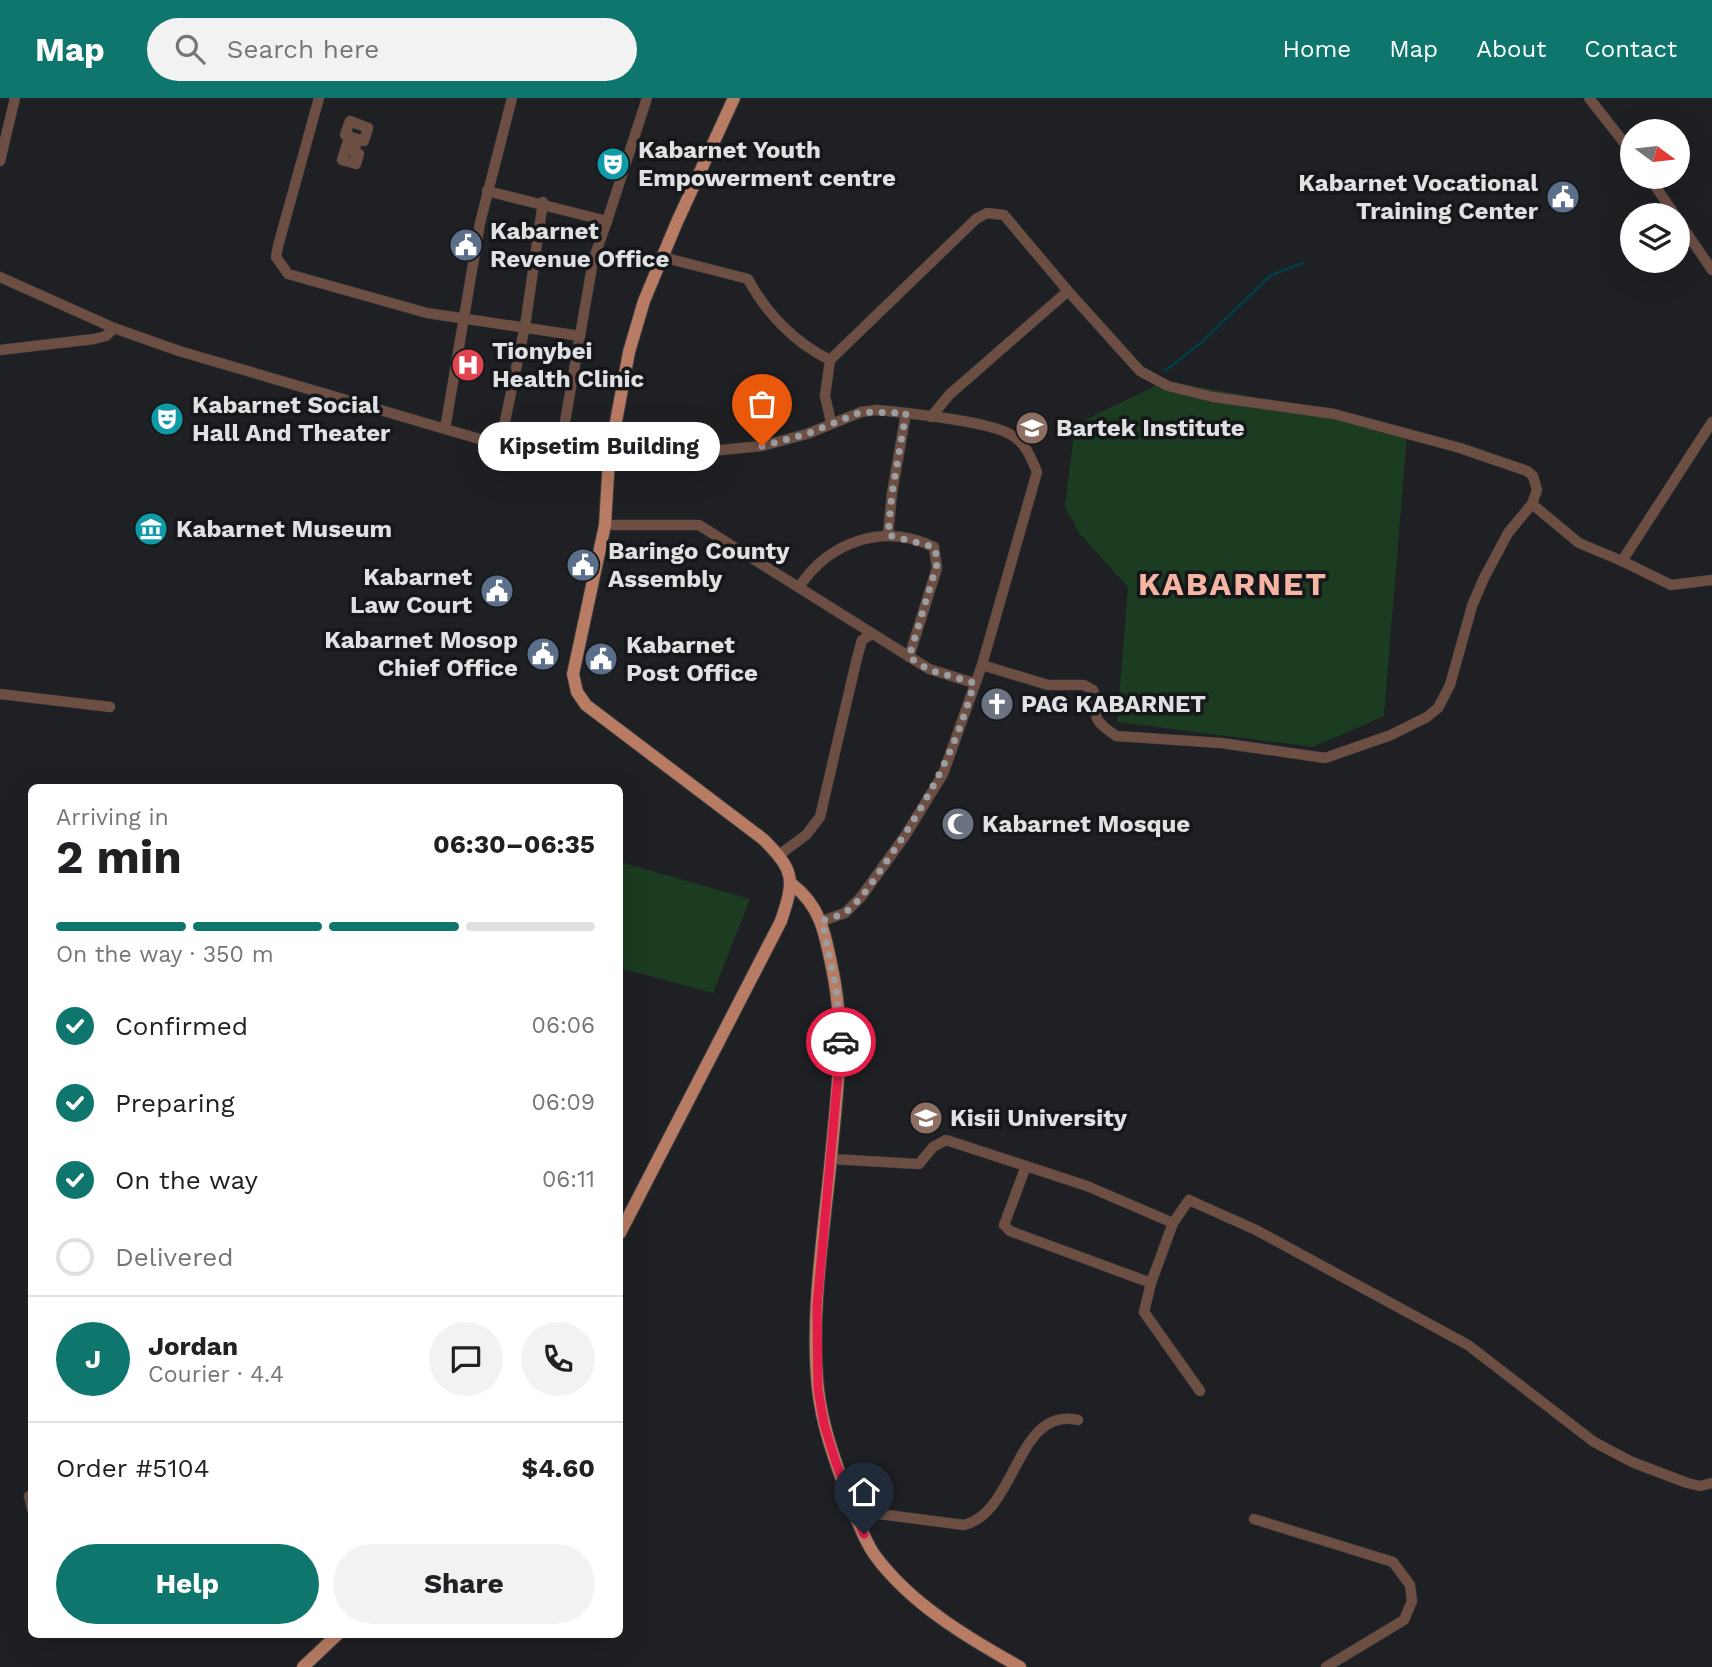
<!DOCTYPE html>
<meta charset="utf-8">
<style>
:root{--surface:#fff;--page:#f2f2f2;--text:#202124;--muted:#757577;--line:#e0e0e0;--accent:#0f766e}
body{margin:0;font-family:"Work Sans",sans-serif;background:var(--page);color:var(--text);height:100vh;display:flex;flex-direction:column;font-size:26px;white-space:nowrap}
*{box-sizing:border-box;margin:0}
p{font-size:23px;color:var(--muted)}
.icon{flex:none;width:38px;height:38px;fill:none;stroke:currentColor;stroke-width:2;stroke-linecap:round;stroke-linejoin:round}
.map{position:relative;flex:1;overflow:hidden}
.side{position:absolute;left:28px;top:686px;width:595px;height:854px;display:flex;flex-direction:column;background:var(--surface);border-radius:10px;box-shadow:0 7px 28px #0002}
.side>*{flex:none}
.needle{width:46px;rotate:105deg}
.tools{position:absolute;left:1620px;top:21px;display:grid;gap:14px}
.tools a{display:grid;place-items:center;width:70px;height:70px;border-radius:50%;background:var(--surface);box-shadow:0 7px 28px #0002;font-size:35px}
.pin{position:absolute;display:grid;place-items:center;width:60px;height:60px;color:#fff;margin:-72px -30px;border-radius:50% 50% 50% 0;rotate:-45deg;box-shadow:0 0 7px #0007}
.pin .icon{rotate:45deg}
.courier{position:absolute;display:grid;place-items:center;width:70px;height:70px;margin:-35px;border:5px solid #e11d48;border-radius:50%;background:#fff;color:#222;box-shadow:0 2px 9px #0007}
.bubble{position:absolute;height:49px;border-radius:24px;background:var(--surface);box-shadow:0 7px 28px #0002;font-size:23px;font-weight:700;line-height:49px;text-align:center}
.overview em{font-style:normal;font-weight:700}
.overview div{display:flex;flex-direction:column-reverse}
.overview{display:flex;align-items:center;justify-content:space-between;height:119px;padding:0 28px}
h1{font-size:46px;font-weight:700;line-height:52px}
.bar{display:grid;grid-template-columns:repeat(4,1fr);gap:10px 7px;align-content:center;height:84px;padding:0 28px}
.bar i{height:9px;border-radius:5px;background:var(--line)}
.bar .current{background:var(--accent)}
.bar p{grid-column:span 4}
.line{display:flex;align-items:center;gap:18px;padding:0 28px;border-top:2px solid var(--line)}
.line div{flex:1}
.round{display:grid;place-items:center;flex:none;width:74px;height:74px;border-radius:37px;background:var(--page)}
ol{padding:0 28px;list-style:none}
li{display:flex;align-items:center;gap:21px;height:77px}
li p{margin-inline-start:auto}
li .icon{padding:7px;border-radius:50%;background:var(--accent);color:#fff;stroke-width:4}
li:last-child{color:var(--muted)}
li i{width:38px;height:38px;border:4px solid var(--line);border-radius:50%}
.primary-button{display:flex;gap:14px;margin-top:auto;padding:14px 28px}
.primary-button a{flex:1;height:80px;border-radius:42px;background:var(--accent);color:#fff;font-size:28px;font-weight:700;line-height:80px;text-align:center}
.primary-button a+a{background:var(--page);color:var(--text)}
header{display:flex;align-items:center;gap:42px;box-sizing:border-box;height:98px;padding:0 35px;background:var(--accent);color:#fff}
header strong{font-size:33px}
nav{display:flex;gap:38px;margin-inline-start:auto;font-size:24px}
.search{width:490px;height:63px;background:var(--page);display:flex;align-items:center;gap:18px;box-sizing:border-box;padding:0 24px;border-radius:38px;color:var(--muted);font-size:26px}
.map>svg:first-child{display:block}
.medical{fill:#32222b}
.green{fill:#1b3c21}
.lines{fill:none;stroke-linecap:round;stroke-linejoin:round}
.stream{stroke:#003f47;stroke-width:2.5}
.minor-casing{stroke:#3a3b3e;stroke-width:11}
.major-casing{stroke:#3a3b3e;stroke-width:14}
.minor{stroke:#6c4e43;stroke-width:10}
.major{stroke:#b87b64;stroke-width:12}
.done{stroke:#9c9da0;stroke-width:7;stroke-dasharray:0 12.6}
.route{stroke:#e11d48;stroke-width:9}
.labels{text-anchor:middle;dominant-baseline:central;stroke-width:7;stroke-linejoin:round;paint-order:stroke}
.poi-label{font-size:24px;font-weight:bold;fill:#e0e1e3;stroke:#16171a;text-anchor:start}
.district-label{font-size:32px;font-weight:bold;letter-spacing:2px;fill:#f6b5a3;stroke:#16171a}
</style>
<header>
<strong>Map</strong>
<div class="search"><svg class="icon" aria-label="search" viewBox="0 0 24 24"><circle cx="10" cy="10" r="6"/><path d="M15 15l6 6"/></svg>Search here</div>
<nav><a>Home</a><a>Map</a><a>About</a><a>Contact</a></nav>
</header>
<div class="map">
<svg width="1712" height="1569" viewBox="0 0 1712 1569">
<rect width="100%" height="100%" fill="#1f2023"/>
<path class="medical" d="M760,294L762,319L742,321L740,296Z"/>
<g class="green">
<path d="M1165,283L1249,298L1407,335L1384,618L1313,649L1117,624L1128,489L1080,436L1065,409L1075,327Z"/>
<path d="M620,764L750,801L713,895L620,870Z"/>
</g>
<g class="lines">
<path class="stream" d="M1165,273L1203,243L1271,177L1303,165"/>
<defs>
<g id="minor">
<path d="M319,0L278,148L276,159L288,176L427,215L580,238"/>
<path d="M1589,0L1633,56"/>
<path d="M350,23L368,30L364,43L345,37Z"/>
<path d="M349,40L357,43L354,55L359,56L356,66L342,62Z"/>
<path d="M0,63L15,0"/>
<path d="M1649,79L1675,117"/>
<path d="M487,93L607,123L593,163L558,364"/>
<path d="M1678,122L1712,172"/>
<path d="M607,123L647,0"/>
<path d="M662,159L748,181C766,215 795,245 830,262"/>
<path d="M0,179L114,230L179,253L558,364L578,366L762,348L807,336L861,314L877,312C906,315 992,323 1013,338C1026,346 1031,360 1037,374L982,567L943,676L905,738L861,799L845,815L822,823"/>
<path d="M0,252L94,241L106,238L114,230"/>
<path d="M931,319L949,297L1068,193L1140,273L1168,288L1213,299L1334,316L1460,350L1527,373L1533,378L1537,392L1532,406L1508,435L1484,480L1472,508L1450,587L1438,610L1427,619L1391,637L1325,660L1221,645L1116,638C1083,615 1103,618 1093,592L1084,587H1048L982,567"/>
<path d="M831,324L825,298L830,262L976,121L987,115L1004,117L1068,193"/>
<path d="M1712,324L1622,463L1671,487L1712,482"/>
<path d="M445,331L480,125L512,0"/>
<path d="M500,347L525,228L543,104"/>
<path d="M1532,406L1579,445L1622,463"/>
<path d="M605,427H699L929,571L974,585"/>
<path d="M888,437L892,395L906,315"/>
<path d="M799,489C829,444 883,424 934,449L937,470L909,559"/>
<path d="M0,596L110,609"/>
<path d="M779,757L806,737L820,719L856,564L862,542L872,536"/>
<path d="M831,1061L919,1066L933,1049L946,1042L1026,1068"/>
<path d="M1173,1125L1151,1185L1010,1133L1004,1127L1026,1068L1087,1088L1173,1125L1189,1102L1256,1132L1468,1247L1594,1344L1632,1364L1687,1385L1700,1388L1712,1385"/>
<path d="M1151,1185L1144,1214L1200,1293"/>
<path d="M29,1398L32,1411"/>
<path d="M855,1416H879L964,1427C1017,1414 1016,1308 1078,1322"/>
<path d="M1254,1421L1393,1464L1410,1487L1412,1503L1404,1522L1326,1569"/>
</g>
<g id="major">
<path d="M793,787C821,809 825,836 832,870C846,934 837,995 831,1059C824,1135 810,1215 818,1291C822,1327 834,1360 846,1393C854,1414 862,1438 874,1456C909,1505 968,1540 1020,1569"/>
<path d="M620,1135L781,823C795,781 795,773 763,741L586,607L577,594L573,576L605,427L609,361L629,254L644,203L677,124L734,0"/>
<path d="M303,1569L338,1536"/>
</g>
</defs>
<use href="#minor" class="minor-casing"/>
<use href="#major" class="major-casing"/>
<use href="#minor" class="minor"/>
<use href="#major" class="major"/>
</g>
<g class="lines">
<path class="done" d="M762,348L807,336L861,314L906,315L892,395L888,437L934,449L938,463L909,559L929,572L974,585C955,655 925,708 884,767C873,783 862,801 847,813C840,818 830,820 822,823L836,890L841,944"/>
<path class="route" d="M841,944L817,1208L818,1291L824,1326L836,1365L864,1436"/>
</g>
<defs>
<symbol id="theatre-disc" viewBox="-11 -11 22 22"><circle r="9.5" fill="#0f9aa8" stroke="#16171a"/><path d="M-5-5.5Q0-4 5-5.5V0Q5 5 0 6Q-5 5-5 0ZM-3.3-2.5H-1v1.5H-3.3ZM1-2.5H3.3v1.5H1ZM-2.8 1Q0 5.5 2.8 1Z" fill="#fff"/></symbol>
<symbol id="civic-disc" viewBox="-11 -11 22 22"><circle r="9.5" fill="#5c6f8a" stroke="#16171a"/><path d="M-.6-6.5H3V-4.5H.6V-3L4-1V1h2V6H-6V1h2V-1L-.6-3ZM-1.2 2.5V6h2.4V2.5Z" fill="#fff"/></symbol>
<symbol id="hospital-disc" viewBox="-11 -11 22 22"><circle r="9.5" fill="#e0444e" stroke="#16171a"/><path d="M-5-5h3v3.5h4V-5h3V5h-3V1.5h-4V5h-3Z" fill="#fff"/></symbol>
<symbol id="university-disc" viewBox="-11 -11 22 22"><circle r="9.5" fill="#8d6e63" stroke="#16171a"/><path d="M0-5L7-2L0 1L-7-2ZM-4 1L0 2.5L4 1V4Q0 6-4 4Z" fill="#fff"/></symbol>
<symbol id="museum-disc" viewBox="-11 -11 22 22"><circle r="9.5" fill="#0f9aa8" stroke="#16171a"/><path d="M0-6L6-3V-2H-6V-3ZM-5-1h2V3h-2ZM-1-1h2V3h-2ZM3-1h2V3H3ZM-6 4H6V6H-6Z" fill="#fff"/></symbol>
<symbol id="church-disc" viewBox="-11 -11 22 22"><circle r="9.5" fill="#6b7280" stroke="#16171a"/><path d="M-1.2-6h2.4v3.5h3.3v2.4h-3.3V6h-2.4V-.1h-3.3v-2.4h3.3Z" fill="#fff"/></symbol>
<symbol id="mosque-disc" viewBox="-11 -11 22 22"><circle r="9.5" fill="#6b7280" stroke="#16171a"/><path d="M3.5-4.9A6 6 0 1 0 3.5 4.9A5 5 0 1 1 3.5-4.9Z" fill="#fff"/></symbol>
</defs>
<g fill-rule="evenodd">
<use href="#theatre-disc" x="594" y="47" width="38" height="38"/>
<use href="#civic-disc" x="1544" y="80" width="38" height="38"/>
<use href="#civic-disc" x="447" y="128" width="38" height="38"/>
<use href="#hospital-disc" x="449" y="248" width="38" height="38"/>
<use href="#theatre-disc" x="148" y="302" width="38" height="38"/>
<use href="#university-disc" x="1013" y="311" width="38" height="38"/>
<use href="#museum-disc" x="132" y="412" width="38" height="38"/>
<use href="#civic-disc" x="564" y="448" width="38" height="38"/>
<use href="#civic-disc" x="478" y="474" width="38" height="38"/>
<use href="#civic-disc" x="524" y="537" width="38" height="38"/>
<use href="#civic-disc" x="582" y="542" width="38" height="38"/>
<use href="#church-disc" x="978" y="587" width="38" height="38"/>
<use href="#mosque-disc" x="939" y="707" width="38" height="38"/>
<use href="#university-disc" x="907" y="1001" width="38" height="38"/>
</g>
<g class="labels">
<g class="poi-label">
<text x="638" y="52">Kabarnet Youth<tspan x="638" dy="28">Empowerment centre</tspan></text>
<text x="1538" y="85" text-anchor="end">Kabarnet Vocational<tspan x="1538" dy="28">Training Center</tspan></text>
<text x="490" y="133">Kabarnet<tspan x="490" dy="28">Revenue Office</tspan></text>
<text x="492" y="253">Tionybei<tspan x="492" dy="28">Health Clinic</tspan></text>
<text x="192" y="307">Kabarnet Social<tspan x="192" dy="28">Hall And Theater</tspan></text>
<text x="1056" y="330">Bartek Institute</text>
<text x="176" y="431">Kabarnet Museum</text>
<text x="608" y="453">Baringo County<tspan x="608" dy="28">Assembly</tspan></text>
<text x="472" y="479" text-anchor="end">Kabarnet<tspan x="472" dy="28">Law Court</tspan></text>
<text x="518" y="542" text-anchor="end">Kabarnet Mosop<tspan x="518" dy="28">Chief Office</tspan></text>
<text x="626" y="547">Kabarnet<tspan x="626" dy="28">Post Office</tspan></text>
<text x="1021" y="606">PAG KABARNET</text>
<text x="982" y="726">Kabarnet Mosque</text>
<text x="950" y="1020">Kisii University</text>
</g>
<g class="district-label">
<text x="1233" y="486">KABARNET</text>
</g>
</g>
</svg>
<div class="tools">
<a><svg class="needle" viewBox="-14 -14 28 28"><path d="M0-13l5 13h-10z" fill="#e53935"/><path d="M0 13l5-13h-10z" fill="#757577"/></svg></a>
<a><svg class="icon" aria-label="layers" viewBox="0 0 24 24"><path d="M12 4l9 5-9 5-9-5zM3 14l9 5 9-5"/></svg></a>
</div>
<div class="pin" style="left:762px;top:348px;background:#ea580c"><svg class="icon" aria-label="bag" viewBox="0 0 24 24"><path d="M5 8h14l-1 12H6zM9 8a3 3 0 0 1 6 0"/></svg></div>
<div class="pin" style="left:864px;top:1436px;background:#1f2937"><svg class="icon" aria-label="home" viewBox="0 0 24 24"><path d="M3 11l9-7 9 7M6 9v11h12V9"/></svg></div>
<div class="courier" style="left:841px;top:944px"><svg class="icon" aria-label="car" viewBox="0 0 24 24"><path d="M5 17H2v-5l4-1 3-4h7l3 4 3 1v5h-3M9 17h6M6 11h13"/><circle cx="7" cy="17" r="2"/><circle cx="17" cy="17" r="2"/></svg></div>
<div class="bubble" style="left:478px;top:324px;width:242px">Kipsetim Building</div>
<section class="side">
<div class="overview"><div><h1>2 min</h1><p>Arriving in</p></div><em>06:30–06:35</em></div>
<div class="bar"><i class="current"></i><i class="current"></i><i class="current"></i><i></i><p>On the way · 350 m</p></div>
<ol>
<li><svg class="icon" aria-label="check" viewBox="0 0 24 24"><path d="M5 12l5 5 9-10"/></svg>Confirmed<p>06:06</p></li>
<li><svg class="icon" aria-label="check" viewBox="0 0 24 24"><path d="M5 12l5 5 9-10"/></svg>Preparing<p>06:09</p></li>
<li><svg class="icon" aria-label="check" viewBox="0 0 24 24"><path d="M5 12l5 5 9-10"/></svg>On the way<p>06:11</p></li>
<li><i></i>Delivered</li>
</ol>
<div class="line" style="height:126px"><b class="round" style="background:var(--accent);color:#fff">J</b><div><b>Jordan</b><p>Courier · 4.4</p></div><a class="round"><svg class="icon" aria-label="chat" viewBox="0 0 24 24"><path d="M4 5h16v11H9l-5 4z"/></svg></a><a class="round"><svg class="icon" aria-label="phone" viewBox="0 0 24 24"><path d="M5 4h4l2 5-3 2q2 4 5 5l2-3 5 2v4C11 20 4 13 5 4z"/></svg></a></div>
<div class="line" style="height:91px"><div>Order #5104</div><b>$4.60</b></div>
<div class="primary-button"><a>Help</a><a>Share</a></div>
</section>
</div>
